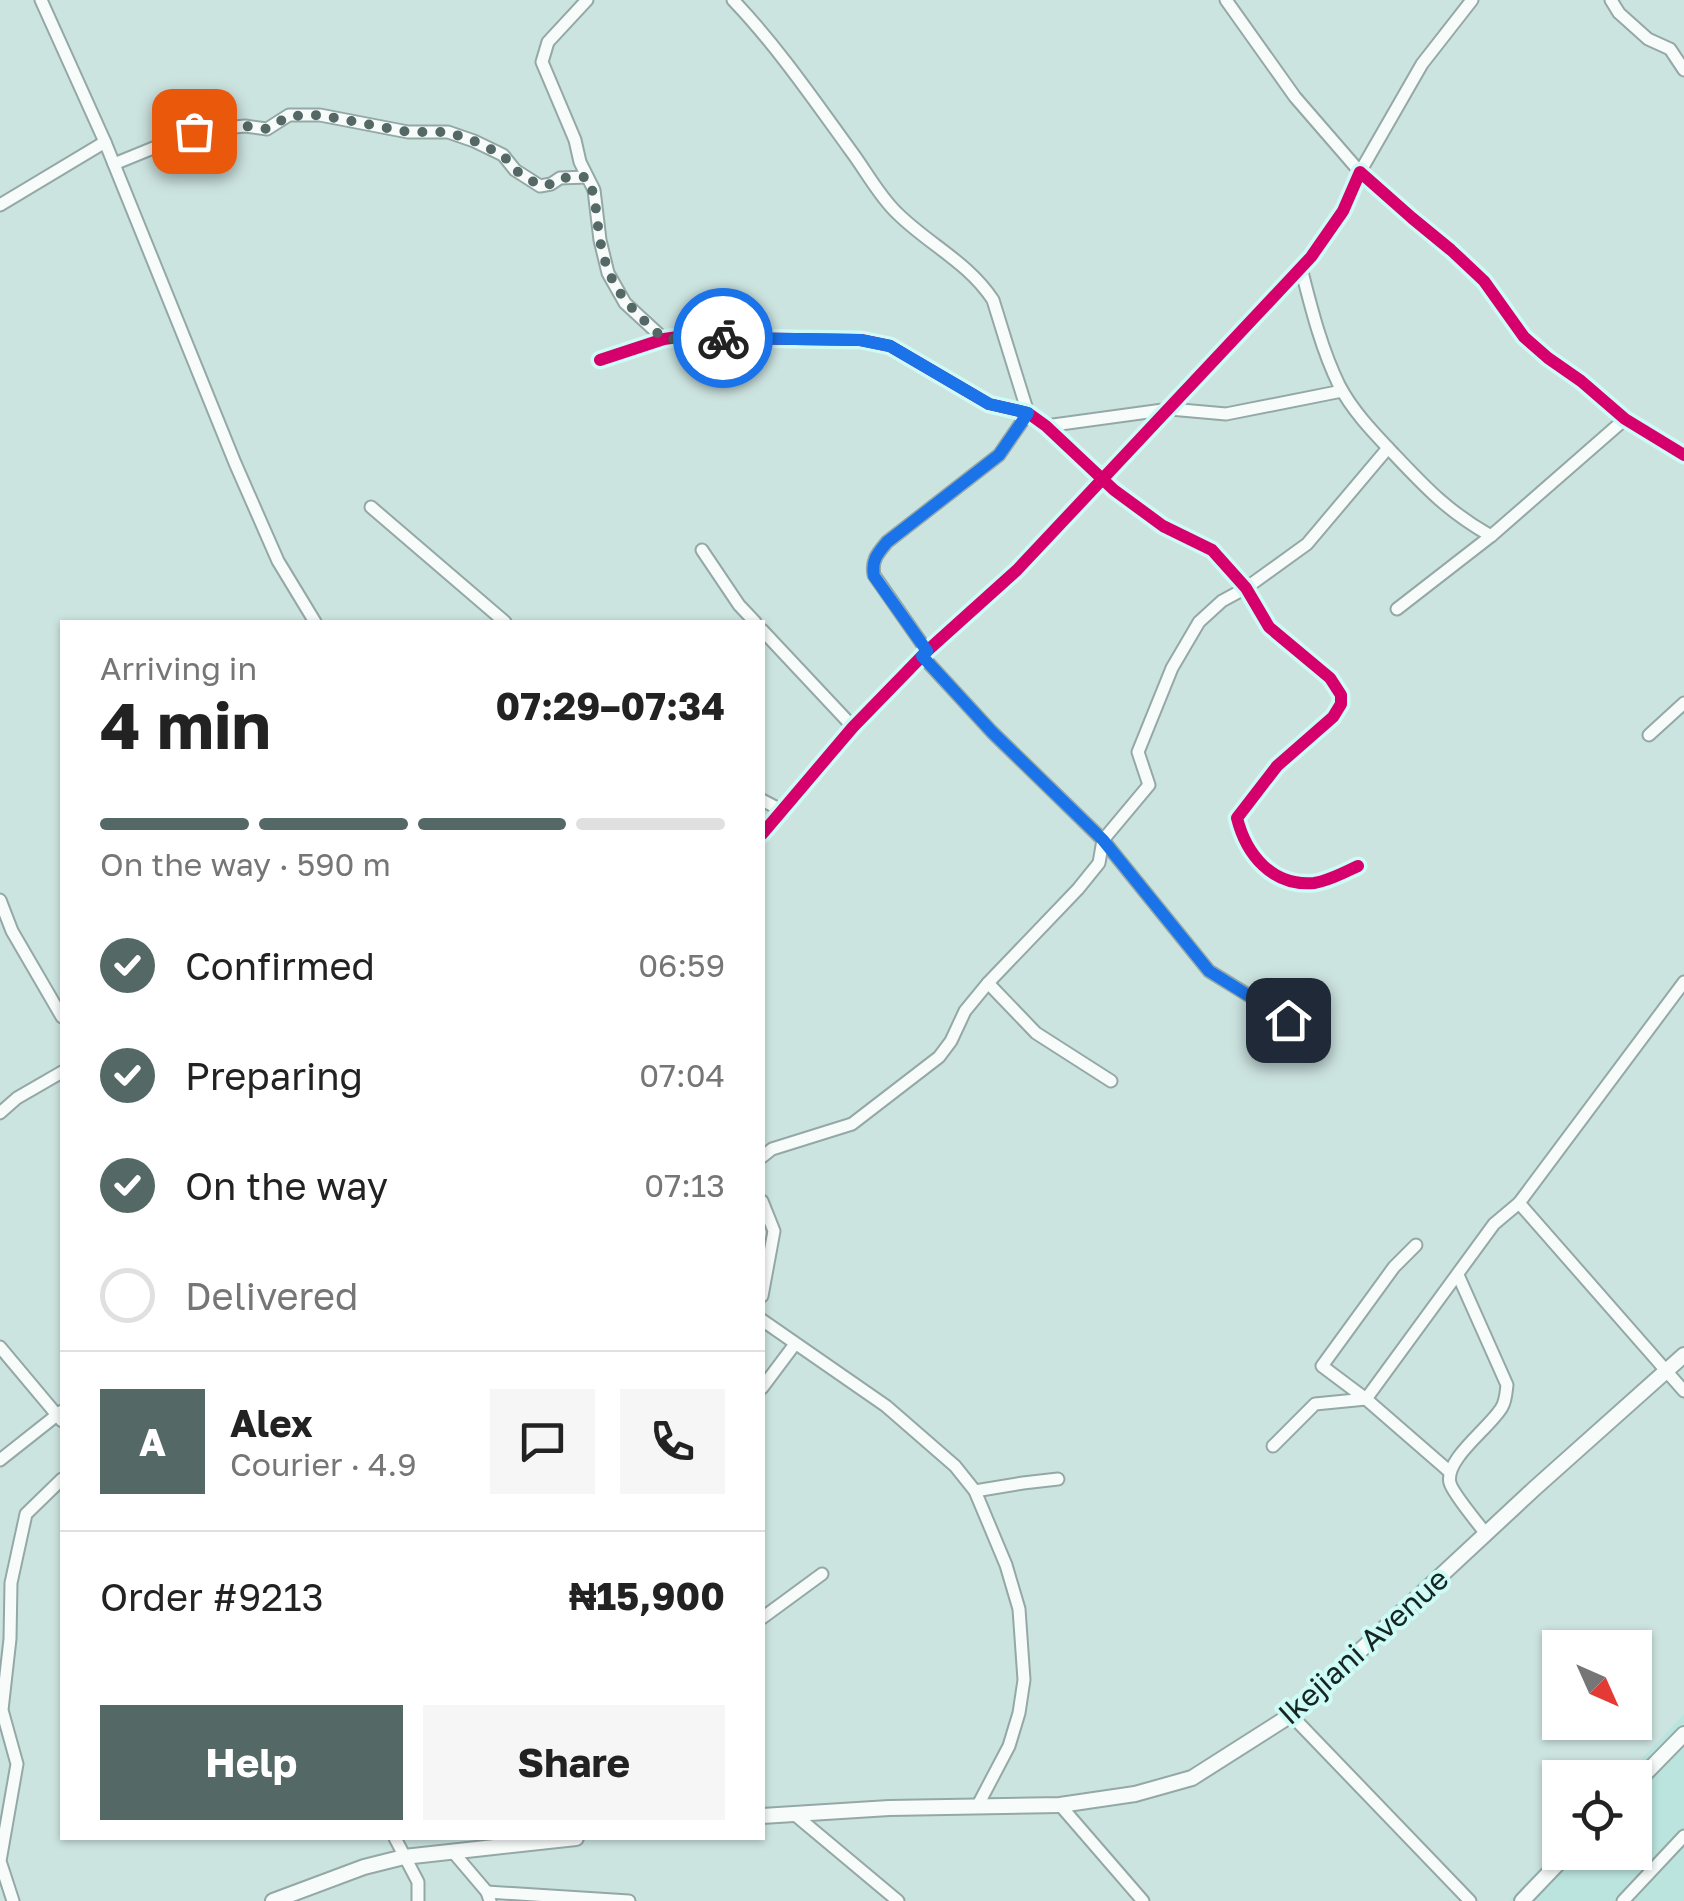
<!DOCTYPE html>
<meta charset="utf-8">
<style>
:root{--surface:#fff;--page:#f6f6f6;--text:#222;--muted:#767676;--line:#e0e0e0;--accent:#546865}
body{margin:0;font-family:"Golos Text",sans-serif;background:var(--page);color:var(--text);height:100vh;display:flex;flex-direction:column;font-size:38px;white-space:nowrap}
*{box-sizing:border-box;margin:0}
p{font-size:32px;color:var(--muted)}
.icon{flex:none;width:55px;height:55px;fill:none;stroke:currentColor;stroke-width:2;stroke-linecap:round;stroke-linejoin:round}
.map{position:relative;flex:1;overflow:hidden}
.panel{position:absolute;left:60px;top:620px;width:705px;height:1220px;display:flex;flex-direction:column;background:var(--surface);border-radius:0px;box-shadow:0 2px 8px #0004}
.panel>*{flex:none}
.needle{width:65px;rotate:135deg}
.fabs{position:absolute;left:1542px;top:1630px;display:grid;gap:20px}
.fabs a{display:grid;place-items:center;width:110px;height:110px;border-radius:0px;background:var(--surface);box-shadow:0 2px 8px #0004;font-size:50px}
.pin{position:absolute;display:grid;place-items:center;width:85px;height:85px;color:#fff;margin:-42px;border-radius:20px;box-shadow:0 5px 15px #0006}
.courier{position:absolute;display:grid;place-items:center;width:100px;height:100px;margin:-50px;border:8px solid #1a73e8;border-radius:50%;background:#fff;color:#222;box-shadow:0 2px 12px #0007}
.head em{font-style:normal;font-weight:700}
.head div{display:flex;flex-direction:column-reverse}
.head{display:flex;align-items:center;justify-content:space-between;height:170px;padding:0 40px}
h1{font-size:65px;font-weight:700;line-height:75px}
.bar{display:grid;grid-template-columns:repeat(4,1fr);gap:15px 10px;align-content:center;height:120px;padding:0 40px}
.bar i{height:12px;border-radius:8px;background:var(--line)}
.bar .selected{background:var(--accent)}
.bar p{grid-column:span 4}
.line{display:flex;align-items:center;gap:25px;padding:0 40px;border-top:2px solid var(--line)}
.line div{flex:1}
.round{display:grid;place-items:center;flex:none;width:105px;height:105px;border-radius:0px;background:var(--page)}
ol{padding:0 40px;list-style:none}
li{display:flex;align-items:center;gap:30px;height:110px}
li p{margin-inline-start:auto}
li .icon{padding:10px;border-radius:50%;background:var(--accent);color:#fff;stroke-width:4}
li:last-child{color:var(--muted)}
li i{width:55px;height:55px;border:5px solid var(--line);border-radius:50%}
.button{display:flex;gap:20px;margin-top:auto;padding:20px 40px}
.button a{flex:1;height:115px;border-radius:0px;background:var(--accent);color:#fff;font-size:40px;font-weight:700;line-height:115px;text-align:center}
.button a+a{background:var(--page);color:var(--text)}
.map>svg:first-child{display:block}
.built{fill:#bbe4de}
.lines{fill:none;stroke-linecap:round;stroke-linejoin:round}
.minor-casing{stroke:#94a8a5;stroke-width:15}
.tertiary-casing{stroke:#94a8a5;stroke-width:18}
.minor{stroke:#f7fbfa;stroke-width:11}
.tertiary{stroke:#f7fbfa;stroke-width:14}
.cycleway-casing{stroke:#cefbf5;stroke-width:19}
.cycleway{stroke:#d6006c;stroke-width:12}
.done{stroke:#546865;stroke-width:10;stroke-dasharray:0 18}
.route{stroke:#1a73e8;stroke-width:12}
.labels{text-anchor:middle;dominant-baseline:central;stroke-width:8;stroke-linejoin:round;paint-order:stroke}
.street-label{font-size:30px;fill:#142523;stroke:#cefbf5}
</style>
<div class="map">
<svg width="1684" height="1901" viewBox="0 0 1684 1901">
<rect width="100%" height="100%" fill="#cce4e0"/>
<path class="built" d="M1684,1714V1901H1509L1560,1846V1852H1635V1778L1625,1777Z"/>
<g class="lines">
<defs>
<g id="minor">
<path d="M41,0L105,142L235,463L278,561L315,622"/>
<path d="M587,0L548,42L542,62L575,140L580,162L594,190L600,240L608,273L625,303L664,339"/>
<path d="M733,0C777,46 814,100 851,151C866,171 879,196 897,213C928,244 968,262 993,300L1028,413"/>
<path d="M1226,0L1295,97L1360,172L1422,64L1472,0"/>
<path d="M1611,0L1619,13L1648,39L1670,49L1684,70"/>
<path d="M114,164L195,131L245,126L267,129L289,115H320L408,132H448L474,141L503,155L515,170L540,186L551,184L560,178L587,177"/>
<path d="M0,205L105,142"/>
<path d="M1301,268C1311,307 1321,348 1339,385C1352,410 1372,431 1391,451C1426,488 1447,511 1491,536"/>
<path d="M600,360L664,339L678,337L861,340L890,346L989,404L1028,413L1046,426L1114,490L1163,526L1212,550L1246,588L1269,627L1330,678L1341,695V704L1333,717L1277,766L1237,818C1246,854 1272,887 1314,883C1329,881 1345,872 1358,866"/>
<path d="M1046,426L1170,409L1226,414L1342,391"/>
<path d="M371,507L505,622"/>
<path d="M702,550L739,605L755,622"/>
<path d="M1397,609L1491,536L1625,419"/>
<path d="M762,630L853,727"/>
<path d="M927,651L874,575C871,560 878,553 887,542L999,455L1028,413"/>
<path d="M922,656L992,732L1103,840L1209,971L1315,1036"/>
<path d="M1649,735L1684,703"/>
<path d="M762,800L783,811"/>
<path d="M762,834L853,727L927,651L1017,570L1311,257L1343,211L1360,172L1412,218L1451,250L1484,281L1524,337L1548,358L1581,381L1625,419L1684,455"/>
<path d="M0,900L12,931L62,1017"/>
<path d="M988,983L1036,1033L1111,1081"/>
<path d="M0,1113L17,1098L62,1072"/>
<path d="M762,1157L772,1149L852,1124L939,1057L951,1041L965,1011L988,983L1078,889L1099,863L1103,840L1149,785L1138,752L1172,668L1199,622L1222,601L1246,588L1307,544L1388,448"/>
<path d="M762,1201L774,1231L762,1296"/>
<path d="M1519,1203L1684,1391"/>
<path d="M1416,1245L1394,1267L1322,1366L1366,1399L1450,1472"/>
<path d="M1458,1275L1507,1385C1506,1392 1506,1400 1502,1407C1491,1427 1444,1459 1450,1483C1453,1494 1478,1523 1486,1534"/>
<path d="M762,1320L886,1406L955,1466L975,1491L1006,1565L1019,1609L1024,1680L1019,1713L1009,1746L978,1805"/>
<path d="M0,1347L62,1421"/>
<path d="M762,1388L795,1344"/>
<path d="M1273,1446L1315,1404L1366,1399L1494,1224L1519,1203L1684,982"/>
<path d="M0,1460L62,1411"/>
<path d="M975,1491L1023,1483L1058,1479"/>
<path d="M762,1618L822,1574"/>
<path d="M1291,1715L1470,1901"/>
<path d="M1060,1805L1143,1901"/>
<path d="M794,1814L898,1901"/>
<path d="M395,1838L418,1882V1901"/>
<path d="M453,1852L487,1892L490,1901"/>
<path d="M487,1892L629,1901"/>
<path d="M13,1901L0,1861L17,1764L2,1710L10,1639L11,1583L26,1514L62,1479"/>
<path d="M1623,1901L1684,1836"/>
</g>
<g id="tertiary">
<path d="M1635,1784L1684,1734"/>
<path d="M762,1816L889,1808L1060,1805L1135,1794L1192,1778L1291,1715L1535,1488L1684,1355"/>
<path d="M273,1901L364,1867L404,1857L576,1838"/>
<path d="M1522,1901L1569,1852"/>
</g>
</defs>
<use href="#minor" class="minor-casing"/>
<use href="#tertiary" class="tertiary-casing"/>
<use href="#minor" class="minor"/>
<use href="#tertiary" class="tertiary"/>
<defs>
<g id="cycleway">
<path d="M600,360L664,339L678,337L861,340L890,346L989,404L1028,413L1046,426L1114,490L1163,526L1212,550L1246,588L1269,627L1330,678L1341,695V704L1333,717L1277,766L1237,818C1246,854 1272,887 1314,883C1329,881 1345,872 1358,866"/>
<path d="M762,834L853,727L927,651L1017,570L1311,257L1343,211L1360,172L1412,218L1451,250L1484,281L1524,337L1548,358L1581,381L1625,419L1684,455"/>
</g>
</defs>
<use href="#cycleway" class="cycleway-casing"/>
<use href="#cycleway" class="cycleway"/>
</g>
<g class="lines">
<path class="done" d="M194,131L245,126L267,129L289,116L320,115L408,132H448L474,141L503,155L515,170L540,186L551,184L560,178L587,177C597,197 596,218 600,240C609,289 628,306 664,339L723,338"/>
<path class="route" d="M723,338L860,340L890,346L989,404L1028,413L999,455L887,542C878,553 871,560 874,576L927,651L922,656L992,732L1103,840L1209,971L1288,1020"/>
</g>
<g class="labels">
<g class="street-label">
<text transform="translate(1363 1646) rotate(-42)">Ikejiani Avenue</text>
</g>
</g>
</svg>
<div class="fabs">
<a><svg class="needle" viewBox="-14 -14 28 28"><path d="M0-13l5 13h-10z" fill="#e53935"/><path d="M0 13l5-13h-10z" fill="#767676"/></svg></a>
<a><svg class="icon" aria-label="locate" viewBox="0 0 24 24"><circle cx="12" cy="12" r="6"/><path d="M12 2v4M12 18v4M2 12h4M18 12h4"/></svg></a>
</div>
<div class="pin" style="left:194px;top:131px;background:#ea580c"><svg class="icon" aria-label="bag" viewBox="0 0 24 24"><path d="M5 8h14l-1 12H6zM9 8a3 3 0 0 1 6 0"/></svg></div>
<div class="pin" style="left:1288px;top:1020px;background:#1f2937"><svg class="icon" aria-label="home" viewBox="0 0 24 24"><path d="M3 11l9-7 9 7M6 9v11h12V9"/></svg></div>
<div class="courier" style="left:723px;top:338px"><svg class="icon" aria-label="bike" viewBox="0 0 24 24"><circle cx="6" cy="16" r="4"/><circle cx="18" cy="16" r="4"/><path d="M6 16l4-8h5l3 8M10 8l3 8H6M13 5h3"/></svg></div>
<section class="panel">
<div class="head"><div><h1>4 min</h1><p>Arriving in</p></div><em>07:29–07:34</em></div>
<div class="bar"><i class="selected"></i><i class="selected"></i><i class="selected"></i><i></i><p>On the way · 590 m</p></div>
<ol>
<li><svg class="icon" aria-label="check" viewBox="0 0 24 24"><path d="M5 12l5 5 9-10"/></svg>Confirmed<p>06:59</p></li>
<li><svg class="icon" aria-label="check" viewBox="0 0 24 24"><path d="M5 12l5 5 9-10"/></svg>Preparing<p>07:04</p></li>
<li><svg class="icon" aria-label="check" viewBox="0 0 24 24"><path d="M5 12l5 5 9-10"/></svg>On the way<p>07:13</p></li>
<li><i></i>Delivered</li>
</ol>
<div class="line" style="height:180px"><b class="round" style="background:var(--accent);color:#fff">A</b><div><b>Alex</b><p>Courier · 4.9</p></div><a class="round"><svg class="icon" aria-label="chat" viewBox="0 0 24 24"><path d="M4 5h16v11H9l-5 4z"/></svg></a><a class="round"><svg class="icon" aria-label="phone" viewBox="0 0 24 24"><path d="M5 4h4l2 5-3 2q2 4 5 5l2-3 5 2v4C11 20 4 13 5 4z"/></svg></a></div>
<div class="line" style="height:130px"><div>Order #9213</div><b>₦15,900</b></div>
<div class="button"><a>Help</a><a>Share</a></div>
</section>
</div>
